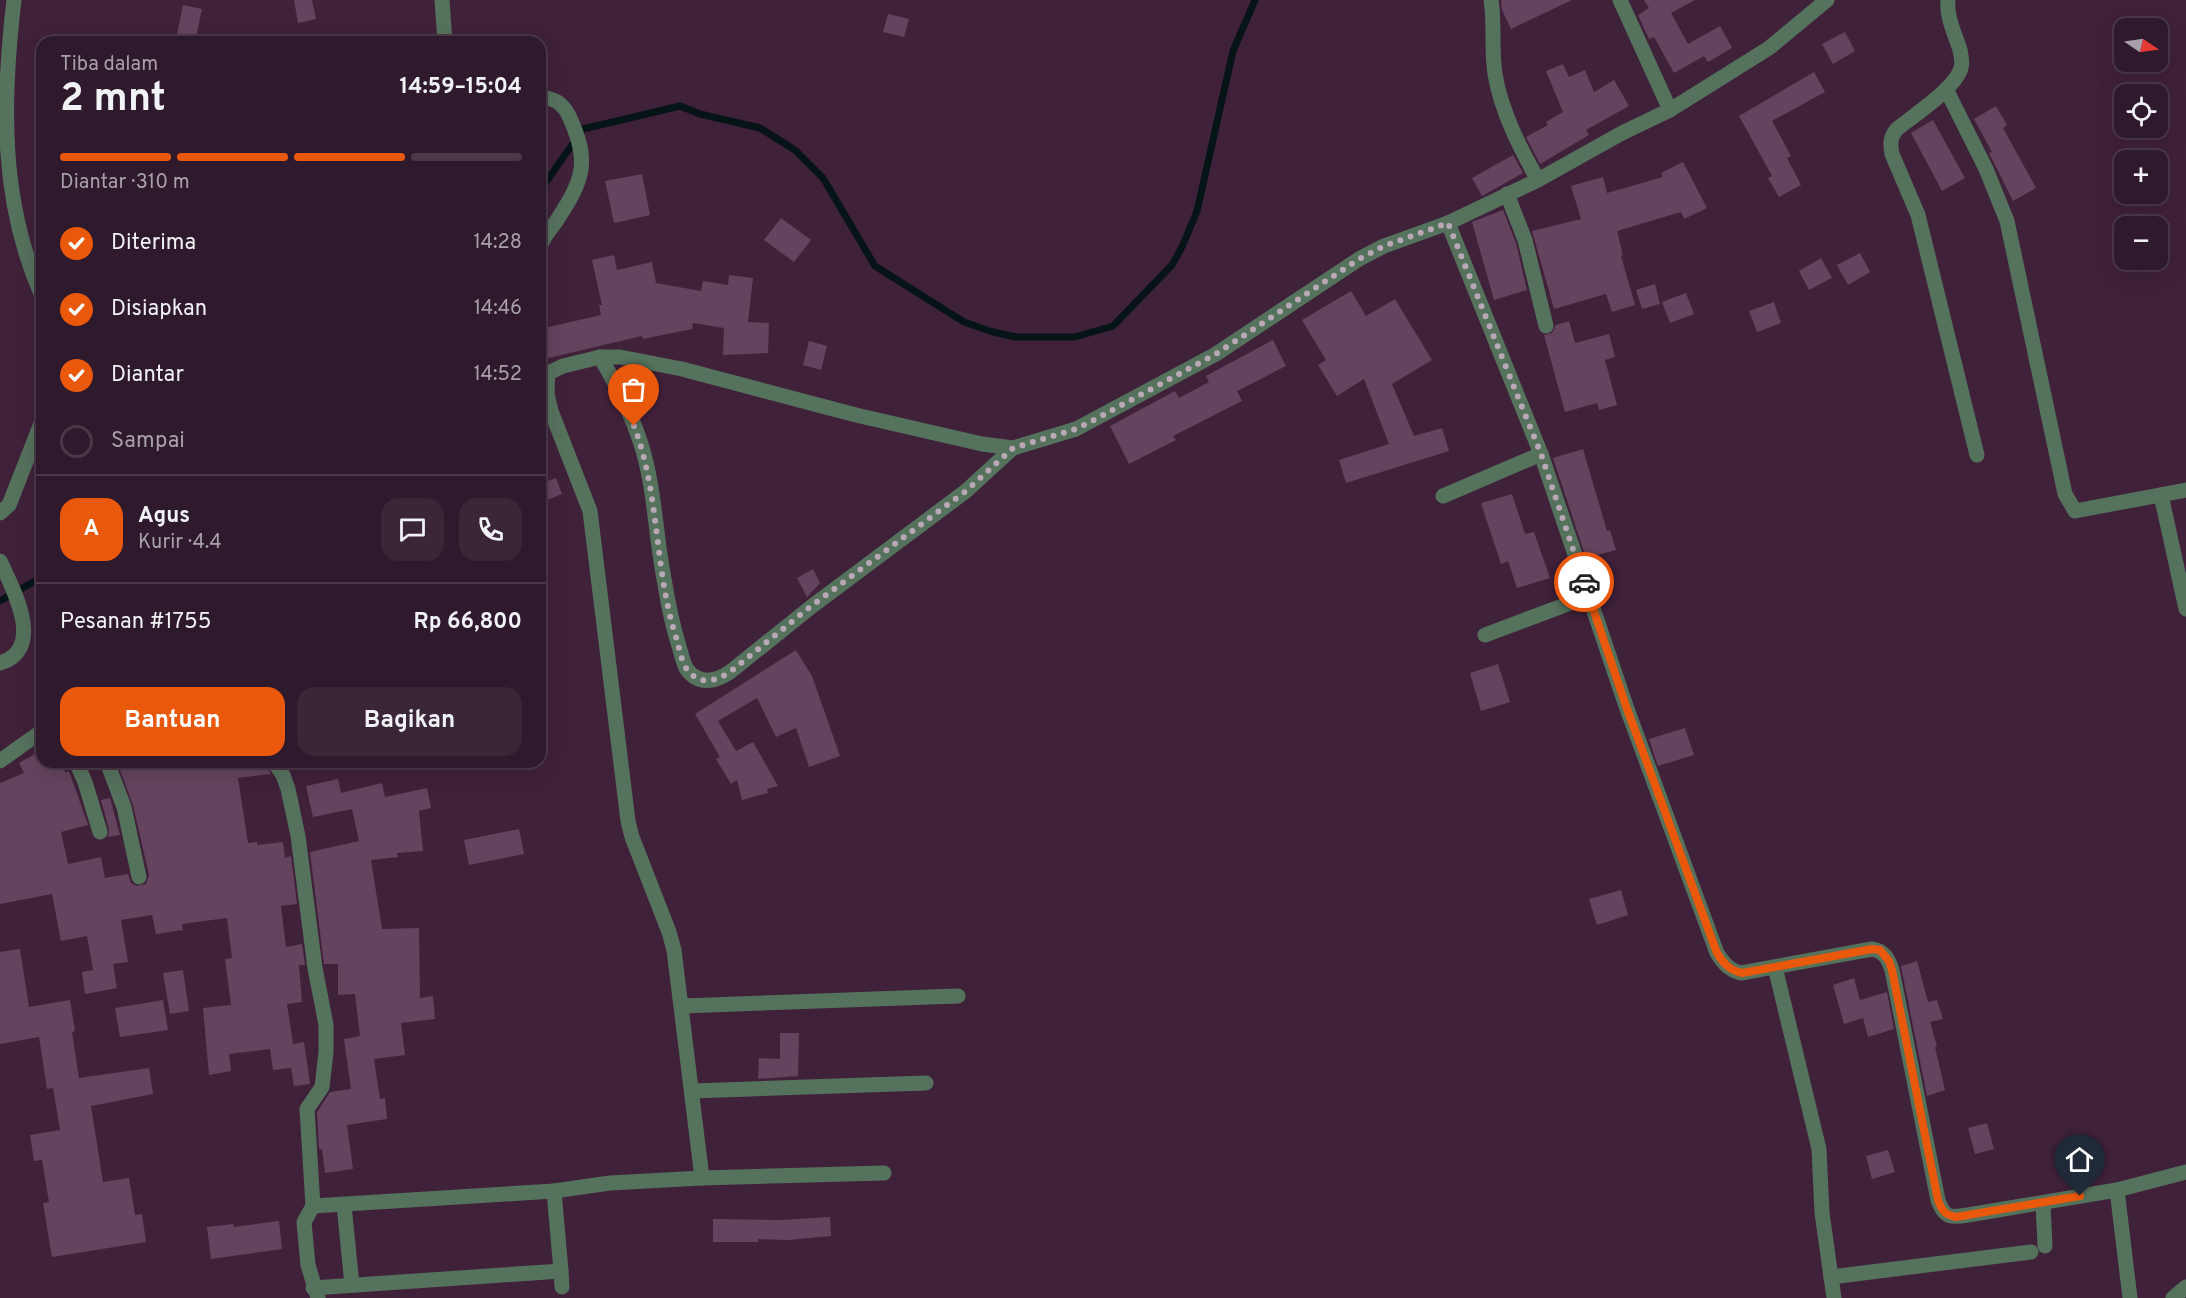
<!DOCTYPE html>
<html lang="id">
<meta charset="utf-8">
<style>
:root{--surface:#2f192c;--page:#3b2638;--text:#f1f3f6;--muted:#a7a0a9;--line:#4a3848;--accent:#ea580c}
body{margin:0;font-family:Overpass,sans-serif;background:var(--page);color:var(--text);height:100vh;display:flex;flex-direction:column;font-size:22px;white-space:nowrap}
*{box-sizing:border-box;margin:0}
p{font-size:20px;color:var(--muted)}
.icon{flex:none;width:33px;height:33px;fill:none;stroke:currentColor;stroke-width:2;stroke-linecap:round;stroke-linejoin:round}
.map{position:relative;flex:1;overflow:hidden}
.details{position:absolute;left:36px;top:36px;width:510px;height:732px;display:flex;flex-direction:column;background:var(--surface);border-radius:18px;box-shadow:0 6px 24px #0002,0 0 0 2px var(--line)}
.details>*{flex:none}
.needle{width:39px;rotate:103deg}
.tools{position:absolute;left:2114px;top:18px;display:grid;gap:12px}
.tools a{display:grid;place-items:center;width:54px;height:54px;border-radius:12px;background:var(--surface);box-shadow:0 6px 24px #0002,0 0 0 2px var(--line);font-size:30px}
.pin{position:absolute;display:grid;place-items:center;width:51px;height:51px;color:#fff;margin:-62px -26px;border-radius:50% 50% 50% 0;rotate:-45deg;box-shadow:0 0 6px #0007}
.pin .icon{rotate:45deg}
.courier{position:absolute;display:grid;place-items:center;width:60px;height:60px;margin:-30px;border:4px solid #ea580c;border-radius:50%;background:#fff;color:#222;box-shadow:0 2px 8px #0007}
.summary em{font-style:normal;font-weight:700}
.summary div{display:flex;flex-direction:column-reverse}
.summary{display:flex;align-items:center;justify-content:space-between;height:102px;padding:0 24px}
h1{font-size:39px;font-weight:700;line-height:45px}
.bar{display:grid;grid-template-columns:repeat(4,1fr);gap:9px 6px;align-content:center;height:72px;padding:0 24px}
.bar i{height:8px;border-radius:4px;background:var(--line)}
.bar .selected{background:var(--accent)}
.bar p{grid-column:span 4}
.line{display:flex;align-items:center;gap:15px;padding:0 24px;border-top:2px solid var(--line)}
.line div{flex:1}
.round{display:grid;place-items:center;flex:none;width:63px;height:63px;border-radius:18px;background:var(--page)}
ol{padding:0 24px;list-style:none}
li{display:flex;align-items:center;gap:18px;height:66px}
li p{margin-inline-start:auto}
li .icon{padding:6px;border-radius:50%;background:var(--accent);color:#fff;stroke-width:4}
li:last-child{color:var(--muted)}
li i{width:33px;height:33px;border:3px solid var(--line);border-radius:50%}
.primary-button{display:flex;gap:12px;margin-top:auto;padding:12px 24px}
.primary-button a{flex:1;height:69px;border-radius:18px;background:var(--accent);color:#fff;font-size:24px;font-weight:700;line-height:69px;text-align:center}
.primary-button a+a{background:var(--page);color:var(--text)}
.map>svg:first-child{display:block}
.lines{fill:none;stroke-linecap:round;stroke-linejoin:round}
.stream{stroke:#061417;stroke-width:7}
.building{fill:#64435e}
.minor{stroke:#55725d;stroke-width:15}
.done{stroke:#baa8b7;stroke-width:6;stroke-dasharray:0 10.8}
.route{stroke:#ea580c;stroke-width:8}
</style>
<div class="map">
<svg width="2186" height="1298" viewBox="0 0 2186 1298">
<rect width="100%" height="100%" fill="#3f213a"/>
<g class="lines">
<g class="stream">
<path d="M540,194L546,182L583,129L680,106L700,114L760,128L795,150L823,178L875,266L964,322L993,332L1016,337H1075L1113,326L1172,265L1182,247L1197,211L1233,51L1255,0"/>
<path d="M0,601L42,577"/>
</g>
</g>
<g class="building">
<path d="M294,0H312L316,19L298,23Z"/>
<path d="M1501,0H1572L1511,29L1502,10Z"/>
<path d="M1644,0H1695L1671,13L1688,44L1720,26L1732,48L1708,62L1704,56L1674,73L1654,37L1649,39L1638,15L1649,8Z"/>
<path d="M183,5L202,9L196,38L177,34Z"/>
<path d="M888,14L909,19L904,37L883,32Z"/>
<path d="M1845,32L1855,51L1833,64L1822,44Z"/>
<path d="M1563,64L1569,77L1585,70L1594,92L1614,80L1629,106L1586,130L1589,135L1540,164L1526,137L1548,125L1546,122L1563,112L1546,71Z"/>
<path d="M1814,72L1825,92L1772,121L1791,156L1787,158L1801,185L1779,197L1768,178L1772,176L1739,116Z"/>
<path d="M1996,106L2007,125L2003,128L2036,188L2013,201L1989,153L1992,152L1974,119Z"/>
<path d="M1933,120L1965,178L1942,191L1911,133Z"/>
<path d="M1513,155L1523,173L1482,196L1472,178Z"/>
<path d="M1683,162L1707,208L1684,219L1681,212L1617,231L1623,255L1621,256L1635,305L1612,312L1606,294L1554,309L1532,231L1581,219L1571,186L1603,177L1607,193L1663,177L1661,173Z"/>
<path d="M642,174L650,215L614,223L605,181Z"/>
<path d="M1503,210L1516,243L1527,290L1494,300L1472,222Z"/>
<path d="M781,218L811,240L794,262L764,240Z"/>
<path d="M1860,253L1870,272L1848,285L1837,265Z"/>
<path d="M614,255L617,270L652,262L656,283L701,291L703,281L728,285L729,275L753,278L748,322L769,323L768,353L723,355L724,328L693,323L692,329L643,339L642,336L540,360V329L601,315L599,305H602L592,260Z"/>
<path d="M1821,258L1832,278L1809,290L1799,271Z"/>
<path d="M1655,284L1660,304L1642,309L1636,290Z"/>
<path d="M1351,291L1366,316L1395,299L1432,360L1392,384L1414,436L1442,428L1449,451L1346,483L1339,460L1389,444L1364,379L1337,396L1318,365L1326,360L1302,320Z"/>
<path d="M1686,293L1694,314L1670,323L1662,302Z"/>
<path d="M1774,302L1781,323L1757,332L1749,311Z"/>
<path d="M1569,321L1575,343L1609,334L1615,357L1605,360L1617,405L1599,410L1597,403L1565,412L1544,335L1552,333L1556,325Z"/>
<path d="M1273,340L1286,366L1237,391L1242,401L1173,436L1176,440L1129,464L1110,426L1175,391L1179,398L1209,382L1206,376Z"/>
<path d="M809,341L827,346L821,370L803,365Z"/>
<path d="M1583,449L1607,531L1610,530L1616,550L1586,558L1553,458Z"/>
<path d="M556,478L562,494L540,503V484Z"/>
<path d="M1512,494L1525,534L1534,532L1550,578L1517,588L1508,561L1501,564L1481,503Z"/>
<path d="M813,569L820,583L807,597L797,578Z"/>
<path d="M796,650L812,676L840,756L809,767L796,728L776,737L757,698L718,721L736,751L753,742L778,786L767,789L768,793L742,800L737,780L731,784L716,759L720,757L695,714Z"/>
<path d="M1498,664L1510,702L1481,711L1470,673Z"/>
<path d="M1685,728L1694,755L1658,766L1649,739Z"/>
<path d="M42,750V762H60L66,773L69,771L88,825L61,832L68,864L101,857L105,878L128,874L131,883L137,886L146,884L149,875L133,805L117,762H264L271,774L238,778L248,843L257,842V845L283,842L285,858L291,856L297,904L281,906L286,947L302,944L305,965H299L302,1002L287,1004L293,1044L304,1042L310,1084L294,1086L291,1068L273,1070L270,1049L229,1054L231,1071L209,1075L203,1008L231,1005L225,959L232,958L227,918L182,924L183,930L156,934L152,915L121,920L128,962L113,964L117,988L85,994L82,972L93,970L87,936L61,941L52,894L0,904V783L24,773L19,763Z"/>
<path d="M338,779L341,793L382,783L385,797L427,788L431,808L419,811L423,851L397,853L398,857L371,860L382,929L419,928L420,998L433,996L435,1019L401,1023L405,1055L374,1059L380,1099L385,1098L387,1119L347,1125L353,1169L325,1173L322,1149H319L317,1112L330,1092L351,1089L344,1039L360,1036L355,994L338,995V964H324L310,852L359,841L352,809L313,817L306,786Z"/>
<path d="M110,798L120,835L108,837L109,829L101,800Z"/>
<path d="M519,829L524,854L469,865L464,840Z"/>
<path d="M1621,890L1628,915L1597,925L1589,899Z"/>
<path d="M20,949L29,1007L70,1000L75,1031L72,1032L79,1078L149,1068L153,1094L91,1106L103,1182L129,1178L135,1215L142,1214L146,1242L52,1257L43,1203L49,1202L42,1160L34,1161L30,1135L60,1130L53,1088L47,1089L39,1037L0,1044V952Z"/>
<path d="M1917,961L1928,1002L1937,1000L1943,1019L1930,1022L1937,1046L1935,1047L1945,1090L1927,1096L1901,966Z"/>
<path d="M183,970L189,1011L170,1014L163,973Z"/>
<path d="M1854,978L1860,1000L1887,992L1894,1029L1868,1037L1863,1018L1844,1024L1833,985Z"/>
<path d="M163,1000L168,1030L120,1037L115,1008Z"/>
<path d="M780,1033H799L798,1076L758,1079L759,1058L780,1059Z"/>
<path d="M1987,1123L1994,1149L1975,1154L1968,1128Z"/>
<path d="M1888,1150L1895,1172L1872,1179L1866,1156Z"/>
<path d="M830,1217L831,1236L789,1240L758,1239V1242H713V1219L781,1220Z"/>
<path d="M279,1221L282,1249L211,1259L207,1227L233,1224L234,1227Z"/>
</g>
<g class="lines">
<g class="minor">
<path d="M14,0C2,102 0,202 42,296"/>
<path d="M442,0L445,42"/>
<path d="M1491,0C1495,24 1491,49 1495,74C1501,111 1520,148 1538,180"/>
<path d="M1620,0L1670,110"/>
<path d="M1948,0C1946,16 1955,34 1960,50C1961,56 1963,63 1961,68C1955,89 1914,115 1897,129C1890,137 1890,143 1892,154L1918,215L1977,455"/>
<path d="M1946,89L1986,169L2007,221L2065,494L2075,511L2186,490"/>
<path d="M540,98C555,97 563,104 569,116C590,161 584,179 557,220C551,229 543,237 540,247"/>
<path d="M1507,194L1525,240L1546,326"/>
<path d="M1448,223L1541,454L1626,706L1717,953C1724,964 1729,970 1741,973L1872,949C1884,951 1888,958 1892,970L1938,1200C1944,1218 1950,1218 1968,1215L2117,1190L2186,1172"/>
<path d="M600,357C617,385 631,413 641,444C653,481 655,523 661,561C666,591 670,618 679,646C681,653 683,662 686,668C698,686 715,682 730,672L811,607L966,491L1013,448"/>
<path d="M548,372L547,394L551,411L590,511L628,821L632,837L669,932L674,950L702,1178"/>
<path d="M540,377L563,366L600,357H620L682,369L856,415L982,444L1013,448L1076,429L1216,354L1359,259L1384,246L1448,223L1538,180L1622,133L1670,110L1769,48L1827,0"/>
<path d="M2161,495L2186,609"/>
<path d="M1443,496L1541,454"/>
<path d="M0,513L9,505L42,421"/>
<path d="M0,561C13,589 46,649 0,663"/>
<path d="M1485,635L1589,596"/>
<path d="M0,761L42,731"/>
<path d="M76,762L85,782L100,832"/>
<path d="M107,762L124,807L139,877"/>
<path d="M274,762L283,775L288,789L298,836L315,968L326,1025V1052L322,1087L307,1109L313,1206L554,1191L610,1183L702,1178L884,1173"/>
<path d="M1775,967L1819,1149L1822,1213L1834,1298"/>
<path d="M682,1006L958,996"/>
<path d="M692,1091L926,1083"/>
<path d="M2117,1190L2130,1298"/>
<path d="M2043,1203L2045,1246"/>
<path d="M344,1205L352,1285"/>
<path d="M313,1206L304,1222L308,1265L318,1298"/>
<path d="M561,1271L562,1287"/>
<path d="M1831,1277L2031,1252"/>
<path d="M313,1288L561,1271L554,1191"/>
<path d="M2173,1298L2186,1287"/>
</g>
</g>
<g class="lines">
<path class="done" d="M634,426C660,494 654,569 676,637C679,647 681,660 686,668C698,686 715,682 730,672L810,607L966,491L1013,448L1076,429L1094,420L1216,354L1359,259L1384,246L1448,223L1541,454L1584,582"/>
<path class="route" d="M1584,582L1626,706L1717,953C1724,964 1729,970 1742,973L1872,949L1880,950L1889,961L1892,970L1938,1200C1942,1211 1944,1214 1956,1217L2080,1196"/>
</g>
</svg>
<div class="tools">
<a><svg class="needle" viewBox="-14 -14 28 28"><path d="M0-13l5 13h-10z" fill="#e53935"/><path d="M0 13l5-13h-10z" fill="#a7a0a9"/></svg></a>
<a><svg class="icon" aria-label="locate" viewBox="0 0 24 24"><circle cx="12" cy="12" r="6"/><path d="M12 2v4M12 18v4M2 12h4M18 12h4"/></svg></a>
<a>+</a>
<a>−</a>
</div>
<div class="pin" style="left:634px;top:426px;background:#ea580c"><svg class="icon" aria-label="bag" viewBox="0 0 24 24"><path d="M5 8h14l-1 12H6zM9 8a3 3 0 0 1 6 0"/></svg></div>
<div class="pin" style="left:2080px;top:1196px;background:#1f2937"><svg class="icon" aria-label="home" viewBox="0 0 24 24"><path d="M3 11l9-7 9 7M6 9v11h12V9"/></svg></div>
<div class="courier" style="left:1584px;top:582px"><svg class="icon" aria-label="car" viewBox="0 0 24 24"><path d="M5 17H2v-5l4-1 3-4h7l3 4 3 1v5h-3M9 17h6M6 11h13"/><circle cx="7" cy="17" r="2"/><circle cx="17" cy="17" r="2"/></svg></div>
<section class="details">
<div class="summary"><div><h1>2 mnt</h1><p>Tiba dalam</p></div><em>14:59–15:04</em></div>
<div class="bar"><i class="selected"></i><i class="selected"></i><i class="selected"></i><i></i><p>Diantar · 310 m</p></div>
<ol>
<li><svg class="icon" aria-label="check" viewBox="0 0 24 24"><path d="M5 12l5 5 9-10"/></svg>Diterima<p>14:28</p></li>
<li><svg class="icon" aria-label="check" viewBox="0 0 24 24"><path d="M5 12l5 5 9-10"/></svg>Disiapkan<p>14:46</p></li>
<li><svg class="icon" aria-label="check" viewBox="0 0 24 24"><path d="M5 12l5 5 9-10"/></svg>Diantar<p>14:52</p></li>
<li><i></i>Sampai</li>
</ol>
<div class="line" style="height:108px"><b class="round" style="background:var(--accent);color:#fff">A</b><div><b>Agus</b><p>Kurir · 4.4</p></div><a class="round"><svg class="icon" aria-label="chat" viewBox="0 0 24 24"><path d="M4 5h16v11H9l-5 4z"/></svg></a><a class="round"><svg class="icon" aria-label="phone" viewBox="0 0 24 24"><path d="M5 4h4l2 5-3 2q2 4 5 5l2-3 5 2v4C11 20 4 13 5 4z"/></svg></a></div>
<div class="line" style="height:78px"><div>Pesanan #1755</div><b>Rp 66,800</b></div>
<div class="primary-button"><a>Bantuan</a><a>Bagikan</a></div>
</section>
</div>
